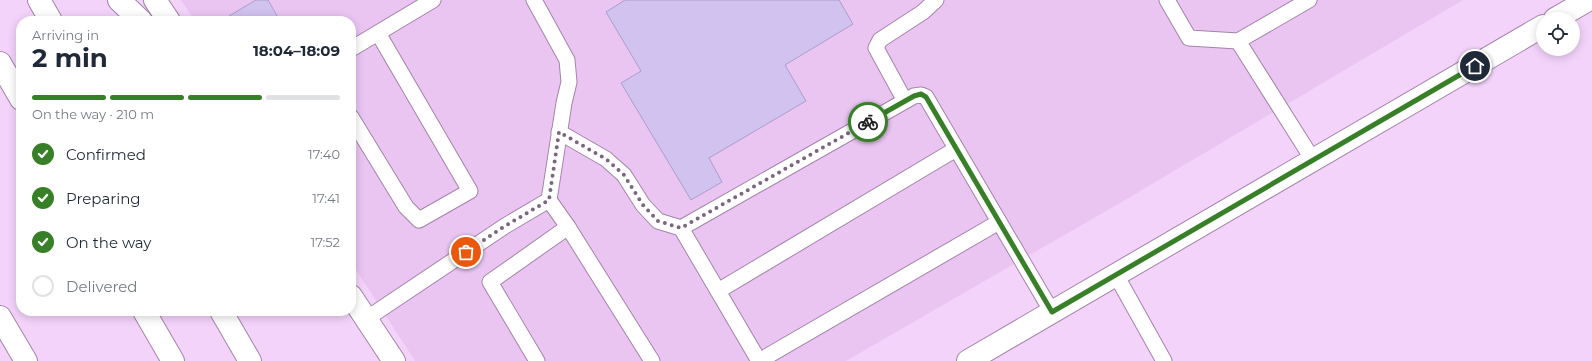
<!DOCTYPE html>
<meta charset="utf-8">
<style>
:root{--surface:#fff;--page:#f2f2f3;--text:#1f2937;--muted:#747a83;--line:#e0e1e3;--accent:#388027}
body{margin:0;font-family:Montserrat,sans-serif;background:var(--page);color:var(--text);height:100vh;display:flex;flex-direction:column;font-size:15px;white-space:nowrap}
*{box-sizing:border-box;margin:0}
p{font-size:13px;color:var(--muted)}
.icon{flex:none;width:22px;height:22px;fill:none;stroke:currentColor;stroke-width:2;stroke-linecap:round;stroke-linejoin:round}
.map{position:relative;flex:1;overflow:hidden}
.sheet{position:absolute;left:16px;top:16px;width:340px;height:300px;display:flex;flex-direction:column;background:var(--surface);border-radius:16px;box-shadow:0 2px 10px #0003}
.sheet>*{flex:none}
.tools{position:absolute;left:1536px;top:12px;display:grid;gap:8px}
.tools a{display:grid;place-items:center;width:44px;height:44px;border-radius:50%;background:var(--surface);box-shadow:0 2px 10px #0003;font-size:20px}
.pin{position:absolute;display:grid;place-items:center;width:34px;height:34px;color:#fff;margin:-17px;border:2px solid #fff;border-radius:50%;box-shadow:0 1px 4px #0007}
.courier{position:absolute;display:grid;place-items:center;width:40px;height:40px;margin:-20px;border:3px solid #388027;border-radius:50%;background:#fff;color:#222;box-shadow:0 1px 5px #0007}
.headline em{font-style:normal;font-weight:700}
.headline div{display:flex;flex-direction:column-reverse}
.headline{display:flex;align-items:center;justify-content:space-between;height:68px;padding:0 16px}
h1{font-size:26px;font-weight:700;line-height:30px}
.bar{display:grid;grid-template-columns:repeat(4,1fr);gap:6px 4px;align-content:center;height:48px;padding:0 16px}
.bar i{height:5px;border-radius:3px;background:var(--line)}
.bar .active{background:var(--accent)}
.bar p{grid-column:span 4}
ol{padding:0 16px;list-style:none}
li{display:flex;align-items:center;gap:12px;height:44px}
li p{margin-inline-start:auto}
li .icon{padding:4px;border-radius:50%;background:var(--accent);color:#fff;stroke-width:4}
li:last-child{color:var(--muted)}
li i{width:22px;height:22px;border:2px solid var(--line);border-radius:50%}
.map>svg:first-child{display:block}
.built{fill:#eac5f2}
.building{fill:#d1c2f0;stroke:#ac9dc9}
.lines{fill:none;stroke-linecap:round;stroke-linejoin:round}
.lane-casing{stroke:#a384a9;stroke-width:17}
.secondary-casing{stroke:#a384a9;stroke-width:24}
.highway-casing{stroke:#a384a9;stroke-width:24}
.lane{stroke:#fff;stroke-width:15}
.secondary{stroke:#fff;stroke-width:22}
.highway{stroke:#fff;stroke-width:22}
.done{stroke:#7a677f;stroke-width:4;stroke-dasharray:0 7.2}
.route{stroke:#388027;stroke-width:5}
</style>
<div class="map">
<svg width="1592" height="361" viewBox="0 0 1592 361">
<rect width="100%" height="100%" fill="#f4d3fb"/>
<path class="built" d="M181,0H1463L1120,203L846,361H415L351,262V21H195Z"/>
<g class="building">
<path d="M256,0H268L280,21H232L229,16Z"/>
<path d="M625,0H839L853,24L785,65L806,101L709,158L722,182L691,200L621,83L641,71L606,12Z"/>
</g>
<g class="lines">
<defs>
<g id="lane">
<path d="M1167,0L1189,38L1238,41L1309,0"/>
<path d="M1238,41L1313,160"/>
<path d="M351,49L433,0"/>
<path d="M905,101L876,48L880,40L923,12L936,0"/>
<path d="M351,117L406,207L419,220L470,191L378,33"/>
<path d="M559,132L606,159L624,175L643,205L658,221L681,228L759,361"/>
<path d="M549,200L568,227L652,361"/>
<path d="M681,228L914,96L921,95L926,97L1052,312"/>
<path d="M1116,275L1164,361"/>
<path d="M718,291L956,149"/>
<path d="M366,319L505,226L549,200L564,103L569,82L567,60L534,0"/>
<path d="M537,361L490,282L568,227"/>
<path d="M759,361L999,222"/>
</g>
<g id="secondary">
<path d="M155,0L169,21"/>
<path d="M1555,19L1588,0"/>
<path d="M351,296L394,361"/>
<path d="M0,317L26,361"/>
<path d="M968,361L1543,26"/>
</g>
<g id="highway">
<path d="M39,0L51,21"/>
<path d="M119,0L141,21"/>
<path d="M0,63L21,99"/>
<path d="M144,311L173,361"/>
<path d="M221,311L250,361"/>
</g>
</defs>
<use href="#lane" class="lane-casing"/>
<use href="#secondary" class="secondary-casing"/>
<use href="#highway" class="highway-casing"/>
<use href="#lane" class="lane"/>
<use href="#secondary" class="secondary"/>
<use href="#highway" class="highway"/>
</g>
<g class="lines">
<path class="done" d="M466,252L505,226L549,200L559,132L606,159L624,175L643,205L658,221L681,228L868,122"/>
<path class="route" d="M868,122L914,96L921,94L926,97L1052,312L1475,66"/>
</g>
</svg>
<div class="tools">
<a><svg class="icon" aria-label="locate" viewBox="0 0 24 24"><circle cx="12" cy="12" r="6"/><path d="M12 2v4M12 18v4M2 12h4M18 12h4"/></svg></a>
</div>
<div class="pin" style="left:466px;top:252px;background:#ea580c"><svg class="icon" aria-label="bag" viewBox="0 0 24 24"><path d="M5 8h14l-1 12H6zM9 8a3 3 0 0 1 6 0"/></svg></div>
<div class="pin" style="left:1475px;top:66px;background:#1f2937"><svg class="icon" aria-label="home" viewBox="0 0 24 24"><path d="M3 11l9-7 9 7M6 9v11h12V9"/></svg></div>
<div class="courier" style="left:868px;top:122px"><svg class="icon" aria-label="bike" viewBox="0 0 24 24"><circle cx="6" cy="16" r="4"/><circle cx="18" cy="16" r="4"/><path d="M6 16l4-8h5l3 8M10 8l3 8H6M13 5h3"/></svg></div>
<section class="sheet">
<div class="headline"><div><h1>2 min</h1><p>Arriving in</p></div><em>18:04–18:09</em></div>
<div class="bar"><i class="active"></i><i class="active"></i><i class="active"></i><i></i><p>On the way · 210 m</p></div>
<ol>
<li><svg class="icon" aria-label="check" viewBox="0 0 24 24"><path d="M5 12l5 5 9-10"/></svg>Confirmed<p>17:40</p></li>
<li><svg class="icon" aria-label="check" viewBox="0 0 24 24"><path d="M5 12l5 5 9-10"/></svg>Preparing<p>17:41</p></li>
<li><svg class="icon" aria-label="check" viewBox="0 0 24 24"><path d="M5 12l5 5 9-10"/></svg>On the way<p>17:52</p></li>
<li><i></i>Delivered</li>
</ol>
</section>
</div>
